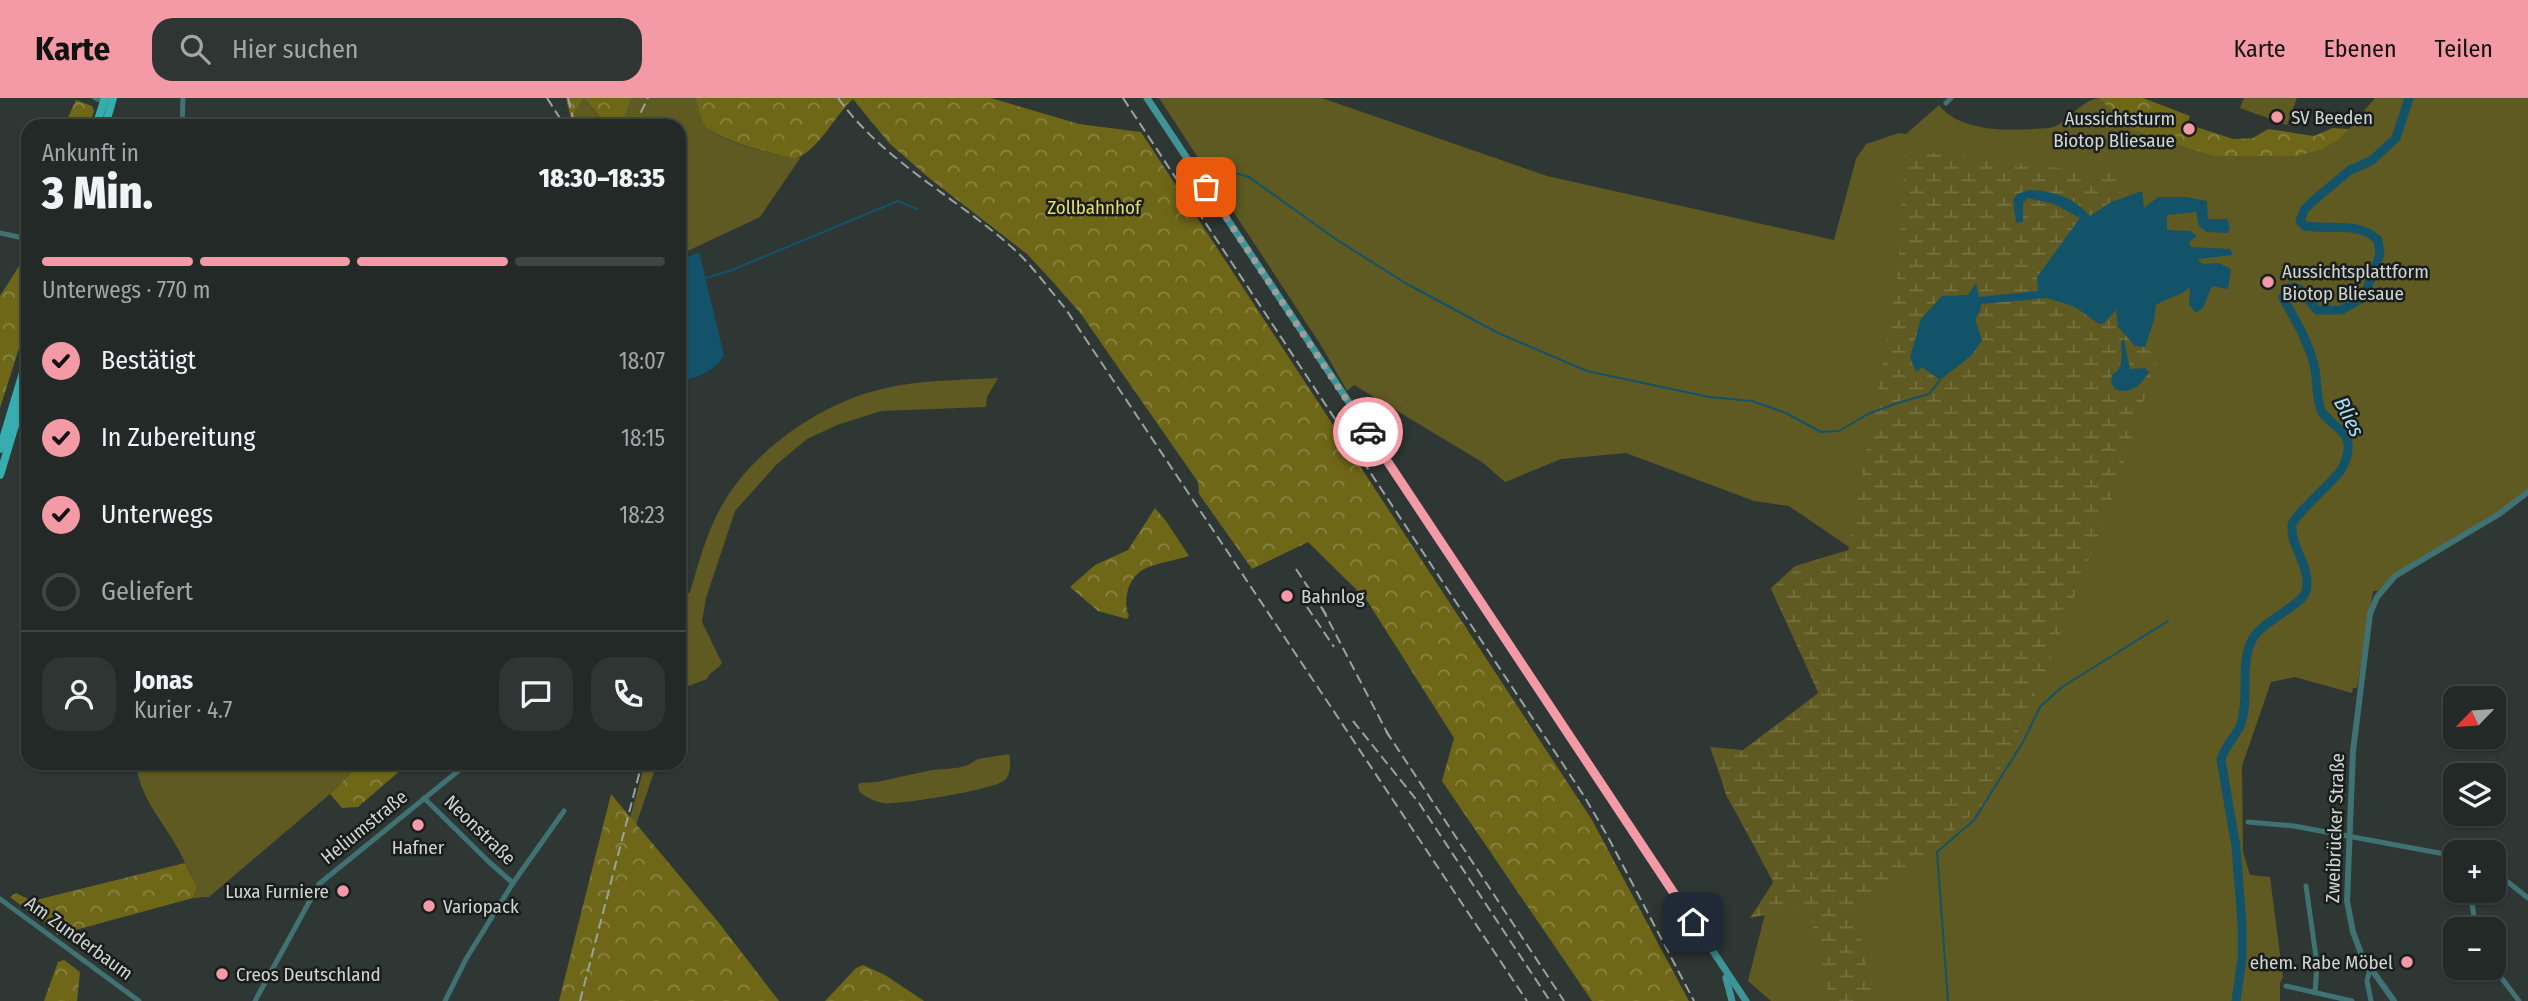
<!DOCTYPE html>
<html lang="de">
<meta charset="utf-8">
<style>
:root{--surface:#222926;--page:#2e3532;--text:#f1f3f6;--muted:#a2a6a7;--line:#3f4543;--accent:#f49aa6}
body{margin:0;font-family:"Fira Sans Condensed",sans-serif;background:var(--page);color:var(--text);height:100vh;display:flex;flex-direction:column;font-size:26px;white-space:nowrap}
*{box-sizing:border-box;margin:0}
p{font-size:23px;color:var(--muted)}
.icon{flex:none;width:38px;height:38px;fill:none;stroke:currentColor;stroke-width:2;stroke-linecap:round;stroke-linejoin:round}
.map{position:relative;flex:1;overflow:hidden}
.details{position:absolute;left:21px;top:21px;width:665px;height:651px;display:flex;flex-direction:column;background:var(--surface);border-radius:21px;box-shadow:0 2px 5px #0004,0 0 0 2px var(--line)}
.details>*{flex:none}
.needle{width:46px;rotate:245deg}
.buttons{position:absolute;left:2443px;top:588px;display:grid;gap:14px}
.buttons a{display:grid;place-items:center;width:63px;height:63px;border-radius:14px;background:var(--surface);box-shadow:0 2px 5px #0004,0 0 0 2px var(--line);font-size:35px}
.pin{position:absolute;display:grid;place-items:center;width:60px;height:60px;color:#fff;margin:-30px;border-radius:14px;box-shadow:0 4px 10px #0006}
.courier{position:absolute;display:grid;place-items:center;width:70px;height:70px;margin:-35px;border:5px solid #f49aa6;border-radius:50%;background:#fff;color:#222;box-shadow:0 2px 9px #0007}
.summary em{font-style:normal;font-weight:800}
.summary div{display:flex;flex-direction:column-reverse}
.summary{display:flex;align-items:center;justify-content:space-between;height:119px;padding:0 21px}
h1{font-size:46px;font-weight:800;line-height:52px}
.bar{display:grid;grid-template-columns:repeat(4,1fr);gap:10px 7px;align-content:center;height:84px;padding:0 21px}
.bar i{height:9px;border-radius:5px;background:var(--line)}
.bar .current{background:var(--accent)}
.bar p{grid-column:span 4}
.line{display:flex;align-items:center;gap:18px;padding:0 21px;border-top:2px solid var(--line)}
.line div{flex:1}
.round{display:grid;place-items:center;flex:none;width:74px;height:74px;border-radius:21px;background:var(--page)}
ol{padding:0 21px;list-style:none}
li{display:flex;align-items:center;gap:21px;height:77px}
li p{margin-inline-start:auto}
li .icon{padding:7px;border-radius:50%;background:var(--accent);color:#111;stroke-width:4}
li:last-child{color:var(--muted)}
li i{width:38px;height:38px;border:4px solid var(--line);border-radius:50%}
header{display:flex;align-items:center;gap:42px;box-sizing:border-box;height:98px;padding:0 35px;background:var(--accent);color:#111}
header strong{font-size:33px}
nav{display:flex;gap:38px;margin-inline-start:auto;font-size:24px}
.search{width:490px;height:63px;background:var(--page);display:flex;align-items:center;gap:18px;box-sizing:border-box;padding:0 24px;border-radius:21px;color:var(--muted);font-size:26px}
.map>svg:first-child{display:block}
.green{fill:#5f5a22}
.forest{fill:url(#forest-crowns)}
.wetland{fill:url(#wetland-marsh)}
.water{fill:#12536a}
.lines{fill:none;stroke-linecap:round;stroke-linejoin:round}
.stream{stroke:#12536a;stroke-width:2}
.river{stroke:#12536a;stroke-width:9}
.minor{stroke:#407273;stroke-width:5}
.tertiary{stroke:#407273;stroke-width:6}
.secondary{stroke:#3e9496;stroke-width:7}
.primary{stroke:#36aeb0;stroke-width:8}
.rail{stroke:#9ba29f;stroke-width:2;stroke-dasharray:10 5;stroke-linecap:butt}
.done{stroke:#979e9b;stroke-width:7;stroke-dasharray:0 12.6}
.route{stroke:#f49aa6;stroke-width:9}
.poi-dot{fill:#f49aa6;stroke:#191d1b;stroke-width:2.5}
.labels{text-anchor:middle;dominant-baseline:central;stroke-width:5;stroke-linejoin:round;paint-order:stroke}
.poi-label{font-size:19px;fill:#d0d6d3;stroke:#191d1b;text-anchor:start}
.park-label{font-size:19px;fill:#ebdf5b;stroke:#191d1b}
.street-label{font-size:19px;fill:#d0d6d3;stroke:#191d1b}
.water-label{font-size:21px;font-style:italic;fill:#acdef5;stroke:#191d1b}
</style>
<header>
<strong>Karte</strong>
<div class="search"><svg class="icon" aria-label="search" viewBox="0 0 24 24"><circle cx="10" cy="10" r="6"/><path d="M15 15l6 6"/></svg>Hier suchen</div>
<nav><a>Karte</a><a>Ebenen</a><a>Teilen</a></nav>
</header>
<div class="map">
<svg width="2528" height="903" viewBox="0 0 2528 903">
<defs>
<pattern id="forest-crowns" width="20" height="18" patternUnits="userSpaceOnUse" patternTransform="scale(1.75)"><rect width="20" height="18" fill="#6f6718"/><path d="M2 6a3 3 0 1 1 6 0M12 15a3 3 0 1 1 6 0" fill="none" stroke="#898344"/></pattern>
<pattern id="wetland-marsh" width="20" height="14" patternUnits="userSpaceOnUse" patternTransform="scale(1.75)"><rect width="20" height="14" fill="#5f5a22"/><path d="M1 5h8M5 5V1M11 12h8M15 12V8" fill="none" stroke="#757141"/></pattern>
</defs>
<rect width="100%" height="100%" fill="#2e3733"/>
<g class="green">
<path d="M584,0L606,28H572L571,21Z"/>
<path d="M632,0H695C698,8 700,18 705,26C717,45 773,55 795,61L801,59L760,119L679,157V28H621Z"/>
<path d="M1159,0H1322L1547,78L1834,142L1856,61L1866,46L1899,35L1906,36L1939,7C1959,33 2005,33 2035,31C2042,30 2050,31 2056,28C2071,20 2084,0 2101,0L2136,33L2322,51L2339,42L2375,0H2528V391L2512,405L2392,478L2378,493H2373L2357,590H2353L2352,595L2295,579L2271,584L2242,668L2243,754L2250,777L2270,779L2283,879L2280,885V903H1771L1748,883L1773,784L1726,695L1710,649L1743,652L1818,595L1803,557L1771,490L1795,468L1852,451L1789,408L1754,403L1626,355L1561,361L1505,384L1482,364L1354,287L1347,293L1322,249Z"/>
<path d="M2244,0H2297L2287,27L2240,10Z"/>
<path d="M998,280L987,299L986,309L881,313L837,327L807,341L776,367L735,413L706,500L702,524L722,565C718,572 710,573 707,581L683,590L679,595L680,499H683L690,494C699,464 707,432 724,404C756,350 824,303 886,290C922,282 961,282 998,280Z"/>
<path d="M1009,656C1011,664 1011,676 1005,682C993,692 900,707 883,705C874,703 865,699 859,693L858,687L861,685L877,684L932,672L957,670L968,667L978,661Z"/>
<path d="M136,665H350L359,667L330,696L209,799L193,800L197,789C189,772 181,755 171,739C155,713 140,697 136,665Z"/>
<path d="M645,665H657L636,727L630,720Z"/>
</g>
<g class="forest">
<path d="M566,0H632L621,28H607L584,0L571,21Z"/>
<path d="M695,0H991L1079,26L1141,34L1592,722L1689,903H1592L1442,683L1454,640L1366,501L1308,444L1252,471L1199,396L1198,384L1081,216L1053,184L1027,156L929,80L889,45L853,1C834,18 820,51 795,61C775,56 717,43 705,27C700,20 698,8 695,0Z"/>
<path d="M2099,0H2143L2190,18L2187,26L2233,41L2253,40L2268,31L2314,38L2333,30L2349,31L2339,42L2322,51L2297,58H2214L2133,32Z"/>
<path d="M76,2L92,8L94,13L89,28H64Z"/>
<path d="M28,154V222L0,310V198Z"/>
<path d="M1155,410L1166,423L1189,458C1177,462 1151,466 1141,473C1127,483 1123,503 1129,518L1127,521L1098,513L1070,489L1095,467L1128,452Z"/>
<path d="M361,665H409L358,709L342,710L330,696Z"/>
<path d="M611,696L719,825L779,903H559Z"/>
<path d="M185,765L197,789L193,800L57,837L51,827L40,822L10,799L16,795L32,803Z"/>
<path d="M64,862L80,874L77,903H44L58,864Z"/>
<path d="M863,867L885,877L924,903H825L856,870Z"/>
</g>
<path class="wetland" d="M1919,53L2082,73L2123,75L2115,141L2112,210L2157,261L2114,396L2045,576L1984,706L1856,816L1873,903H1830L1808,808L1750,820L1774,783L1726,697L1714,653H1742L1819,596L1771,491C1799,467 1812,461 1848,454L1897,187L1905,55Z"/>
<g class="water">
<path d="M2029,92C2055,93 2073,99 2090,118L2111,104L2142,93L2144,110L2158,99H2186L2207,103L2208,121H2227L2230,129L2228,135L2207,134L2199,128L2196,114L2167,117V132L2190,133L2197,138L2189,144L2191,149L2230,151L2233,157L2198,161L2202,166L2219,165L2231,171L2228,191L2212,188L2203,210L2196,215L2189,207L2190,189C2179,199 2168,199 2156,207L2154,222L2145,249L2135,248L2118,229L2116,212L2104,225L2099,226L2075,209L2047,200L1981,206L1980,213L1975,222L1982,242L1972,257L1940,282L1922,269L1916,274L1910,259L1921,221L1942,198L1968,197L1976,185L1979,199L2038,193L2037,179L2080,120L2054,106L2028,100L2023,105V124L2016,125L2013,102L2017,96Z"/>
<path d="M699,154L724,257C715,274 697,279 679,284V163Z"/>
<path d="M2124,241L2130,271L2145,270L2149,274C2140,288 2131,297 2115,291L2111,284L2112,277C2125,270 2121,256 2121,243Z"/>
</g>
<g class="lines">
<g class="stream">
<path d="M1214,85L1232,74L1249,79L1337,142L1407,186L1498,235L1587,273L1709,299L1752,303L1786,315L1821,334L1839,333L1868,316L1897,305L1929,296L1940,282"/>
<path d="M706,180L732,172L898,103L917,111"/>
<path d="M1948,903L1937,754L1974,722L2023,644L2040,609L2062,589L2168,523"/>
</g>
<path class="river" d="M2236,903L2242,861V826L2236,749L2221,662C2224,648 2236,639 2241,626C2250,599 2239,567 2252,542C2261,523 2302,508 2306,493C2312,469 2290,450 2292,427C2294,417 2332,385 2341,372C2345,366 2349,354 2348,346C2347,333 2329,325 2322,314C2315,301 2318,281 2314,267C2308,243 2295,221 2283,200L2286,191L2293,189L2299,191L2317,212H2341L2364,199L2380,156L2378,142C2358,123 2329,132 2305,128L2300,123L2304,112L2313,103L2350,72L2371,63L2396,40L2409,0"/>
<g class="minor">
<path d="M95,0L105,4"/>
<path d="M1946,5L1951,0"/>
<path d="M182,28L183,0"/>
<path d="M0,135L28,141"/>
<path d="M424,700L488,763L513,785"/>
<path d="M2248,724L2294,728L2455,758"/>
<path d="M2494,773L2528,800"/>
<path d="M2306,788L2317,866L2315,895"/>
<path d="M2470,793L2476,831"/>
<path d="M0,801L139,903"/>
<path d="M2494,870L2519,903"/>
<path d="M2370,871L2367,883L2371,903"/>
<path d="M2286,888L2352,903"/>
<path d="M255,903L319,786L468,665"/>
<path d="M445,903L466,861L513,785L564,713"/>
</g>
<path class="tertiary" d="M2394,903L2362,858L2353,834L2347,803L2353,653L2370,516L2377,499L2395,478L2499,416L2528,394"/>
<g class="secondary">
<path d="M1147,0L1746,903"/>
<path d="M1726,880L1732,903"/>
</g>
<g class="primary">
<path d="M96,28L105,0"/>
<path d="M105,28L113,0"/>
<path d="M0,351L28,258"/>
<path d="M0,377L28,284"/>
</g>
<g class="rail">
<path d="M547,0L565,28"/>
<path d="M568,0L575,28"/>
<path d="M838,0C885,65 958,100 1016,153C1034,170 1049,191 1065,210L1527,903"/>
<path d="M1123,0L1584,698L1608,739L1694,903"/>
<path d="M634,28L648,0"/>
<path d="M1296,471L1327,518"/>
<path d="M1307,509L1334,549"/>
<path d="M1322,510L1390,640"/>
<path d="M1353,623L1419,705L1550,903"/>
<path d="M1386,633L1564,903"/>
<path d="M580,903L642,665"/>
</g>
</g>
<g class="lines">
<path class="done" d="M1206,89L1368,334"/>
<path class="route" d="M1368,334L1693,824"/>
</g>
<g class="poi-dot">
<circle cx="2277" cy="19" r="7"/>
<circle cx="2189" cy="31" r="7"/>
<circle cx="2268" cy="184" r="7"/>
<circle cx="1287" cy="498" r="7"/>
<circle cx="418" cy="727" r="7"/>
<circle cx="343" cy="793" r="7"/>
<circle cx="429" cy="808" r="7"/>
<circle cx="2407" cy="864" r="7"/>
<circle cx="222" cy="876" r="7"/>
</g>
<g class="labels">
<g class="poi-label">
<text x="2291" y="19">SV Beeden</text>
<text x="2175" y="20" text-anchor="end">Aussichtsturm<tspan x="2175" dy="22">Biotop Bliesaue</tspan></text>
<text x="2282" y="173">Aussichtsplattform<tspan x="2282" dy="22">Biotop Bliesaue</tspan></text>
<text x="1301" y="498">Bahnlog</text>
<text x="418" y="749" text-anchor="middle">Hafner</text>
<text x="329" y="793" text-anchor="end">Luxa Furniere</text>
<text x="443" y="808">Variopack</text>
<text x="2393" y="864" text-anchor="end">ehem. Rabe Möbel</text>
<text x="236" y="876">Creos Deutschland</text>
</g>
<g class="park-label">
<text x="1094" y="109">Zollbahnhof</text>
</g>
<g class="street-label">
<text transform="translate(364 729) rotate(-39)">Heliumstraße</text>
<text transform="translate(2335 730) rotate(-88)">Zweibrücker Straße</text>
<text transform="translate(480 732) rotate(44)">Neonstraße</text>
<text transform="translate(79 840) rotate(36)">Am Zunderbaum</text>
</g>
<g class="water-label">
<text transform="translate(2349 319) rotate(63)">Blies</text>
</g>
</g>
</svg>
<div class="buttons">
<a><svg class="needle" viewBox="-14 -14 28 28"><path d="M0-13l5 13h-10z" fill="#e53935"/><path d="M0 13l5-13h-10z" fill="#a2a6a7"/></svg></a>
<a><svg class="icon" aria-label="layers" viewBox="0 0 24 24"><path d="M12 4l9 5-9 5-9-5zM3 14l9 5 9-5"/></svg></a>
<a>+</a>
<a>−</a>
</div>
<div class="pin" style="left:1206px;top:89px;background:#ea580c"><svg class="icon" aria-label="bag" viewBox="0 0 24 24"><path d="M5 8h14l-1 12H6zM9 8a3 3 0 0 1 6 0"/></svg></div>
<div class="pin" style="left:1693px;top:824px;background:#1f2937"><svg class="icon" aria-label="home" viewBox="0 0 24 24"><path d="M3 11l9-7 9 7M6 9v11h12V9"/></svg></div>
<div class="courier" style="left:1368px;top:334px"><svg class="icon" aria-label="car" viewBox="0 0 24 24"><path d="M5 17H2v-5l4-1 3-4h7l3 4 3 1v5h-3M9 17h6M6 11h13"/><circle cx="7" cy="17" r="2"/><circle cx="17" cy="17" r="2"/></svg></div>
<section class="details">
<div class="summary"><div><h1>3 Min.</h1><p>Ankunft in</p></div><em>18:30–18:35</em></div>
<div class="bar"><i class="current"></i><i class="current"></i><i class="current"></i><i></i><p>Unterwegs · 770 m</p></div>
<ol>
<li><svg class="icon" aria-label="check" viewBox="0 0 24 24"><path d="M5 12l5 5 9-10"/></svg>Bestätigt<p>18:07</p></li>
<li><svg class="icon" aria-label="check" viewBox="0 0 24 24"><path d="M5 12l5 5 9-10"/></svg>In Zubereitung<p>18:15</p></li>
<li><svg class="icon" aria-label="check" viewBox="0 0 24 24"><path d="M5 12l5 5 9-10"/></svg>Unterwegs<p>18:23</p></li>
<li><i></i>Geliefert</li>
</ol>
<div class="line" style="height:126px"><a class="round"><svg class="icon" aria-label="person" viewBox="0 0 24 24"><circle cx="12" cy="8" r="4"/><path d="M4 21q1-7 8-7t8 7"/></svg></a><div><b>Jonas</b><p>Kurier · 4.7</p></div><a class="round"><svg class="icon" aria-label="chat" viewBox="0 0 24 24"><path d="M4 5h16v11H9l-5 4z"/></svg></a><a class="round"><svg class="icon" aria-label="phone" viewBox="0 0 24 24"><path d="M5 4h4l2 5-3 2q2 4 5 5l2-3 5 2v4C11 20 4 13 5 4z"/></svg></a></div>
</section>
</div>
